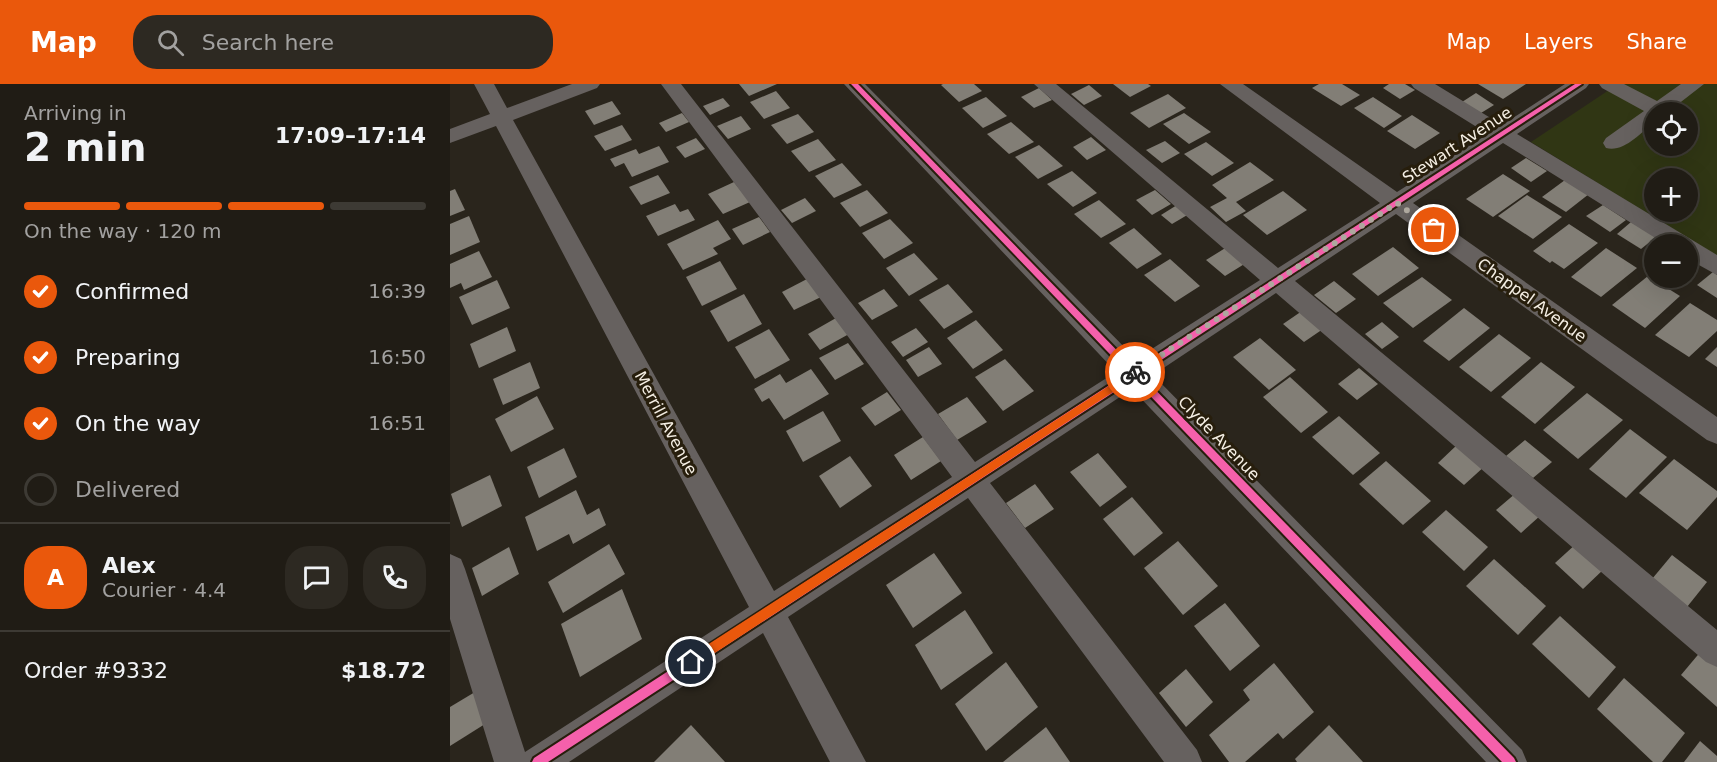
<!DOCTYPE html>
<meta charset="utf-8">
<style>
:root{--surface:#201c15;--page:#2d2922;--text:#f1f3f6;--muted:#a2a1a0;--line:#3d3a34;--accent:#ea580c}
body{margin:0;font-family:"DejaVu Sans",sans-serif;background:var(--page);color:var(--text);height:100vh;display:flex;flex-direction:column;font-size:22px;white-space:nowrap}
*{box-sizing:border-box;margin:0}
p{font-size:20px;color:var(--muted)}
.icon{flex:none;width:33px;height:33px;fill:none;stroke:currentColor;stroke-width:2;stroke-linecap:round;stroke-linejoin:round}
.map{position:relative;flex:1;overflow:hidden}
.sheet{display:flex;flex-direction:column;background:var(--surface);width:450px}
.sheet>*{flex:none}
.tools{position:absolute;left:1194px;top:18px;display:grid;gap:12px}
.tools a{display:grid;place-items:center;width:54px;height:54px;border-radius:50%;background:var(--surface);box-shadow:0 6px 24px #0002,0 0 0 2px var(--line);font-size:30px}
.pin{position:absolute;display:grid;place-items:center;width:51px;height:51px;color:#fff;margin:-26px;border:3px solid #fff;border-radius:50%;box-shadow:0 2px 6px #0007}
.courier{position:absolute;display:grid;place-items:center;width:60px;height:60px;margin:-30px;border:4px solid #ea580c;border-radius:50%;background:#fff;color:#222;box-shadow:0 2px 8px #0007}
.headline em{font-style:normal;font-weight:600}
.headline div{display:flex;flex-direction:column-reverse}
.headline{display:flex;align-items:center;justify-content:space-between;height:102px;padding:0 24px}
h1{font-size:39px;font-weight:600;line-height:45px}
.bar{display:grid;grid-template-columns:repeat(4,1fr);gap:9px 6px;align-content:center;height:72px;padding:0 24px}
.bar i{height:8px;border-radius:4px;background:var(--line)}
.bar .selected{background:var(--accent)}
.bar p{grid-column:span 4}
.line{display:flex;align-items:center;gap:15px;padding:0 24px;border-top:2px solid var(--line)}
.line div{flex:1}
.round{display:grid;place-items:center;flex:none;width:63px;height:63px;border-radius:24px;background:var(--page)}
ol{padding:0 24px;list-style:none}
li{display:flex;align-items:center;gap:18px;height:66px}
li p{margin-inline-start:auto}
li .icon{padding:6px;border-radius:50%;background:var(--accent);color:#fff;stroke-width:4}
li:last-child{color:var(--muted)}
li i{width:33px;height:33px;border:3px solid var(--line);border-radius:50%}
header{display:flex;align-items:center;gap:36px;box-sizing:border-box;height:84px;padding:0 30px;background:var(--accent);color:#fff}
header strong{font-size:28px}
nav{display:flex;gap:33px;margin-inline-start:auto;font-size:21px}
.search{width:420px;height:54px;background:var(--page);display:flex;align-items:center;gap:15px;box-sizing:border-box;padding:0 21px;border-radius:24px;color:var(--muted);font-size:22px}
main{display:flex;flex:1;min-height:0}
.map>svg:first-child{display:block}
.green{fill:#303614;fill-rule:evenodd}
.building{fill:#827e76}
.lines{fill:none;stroke-linecap:round;stroke-linejoin:round}
.minor{fill:#66615f;fill-rule:evenodd}
.cycleway-casing{stroke:#271e0c;stroke-width:4}
.cycleway{fill:#f560ab;fill-rule:evenodd}
.route{fill:#ea580c}
.done{stroke:#aea89e;stroke-width:6;stroke-dasharray:0 10.8}
.labels{text-anchor:middle;dominant-baseline:central;stroke-width:6;stroke-linejoin:round;paint-order:stroke}
.street-label{font-size:16px;fill:#f5efe4;stroke:#271e0c}
</style>
<header>
<strong>Map</strong>
<div class="search"><svg class="icon" aria-label="search" viewBox="0 0 24 24"><circle cx="10" cy="10" r="6"/><path d="M15 15l6 6"/></svg>Search here</div>
<nav><a>Map</a><a>Layers</a><a>Share</a></nav>
</header>
<main>
<section class="sheet">
<div class="headline"><div><h1>2 min</h1><p>Arriving in</p></div><em>17:09–17:14</em></div>
<div class="bar"><i class="selected"></i><i class="selected"></i><i class="selected"></i><i></i><p>On the way · 120 m</p></div>
<ol>
<li><svg class="icon" aria-label="check" viewBox="0 0 24 24"><path d="M5 12l5 5 9-10"/></svg>Confirmed<p>16:39</p></li>
<li><svg class="icon" aria-label="check" viewBox="0 0 24 24"><path d="M5 12l5 5 9-10"/></svg>Preparing<p>16:50</p></li>
<li><svg class="icon" aria-label="check" viewBox="0 0 24 24"><path d="M5 12l5 5 9-10"/></svg>On the way<p>16:51</p></li>
<li><i></i>Delivered</li>
</ol>
<div class="line" style="height:108px"><b class="round" style="background:var(--accent);color:#fff">A</b><div><b>Alex</b><p>Courier · 4.4</p></div><a class="round"><svg class="icon" aria-label="chat" viewBox="0 0 24 24"><path d="M4 5h16v11H9l-5 4z"/></svg></a><a class="round"><svg class="icon" aria-label="phone" viewBox="0 0 24 24"><path d="M5 4h4l2 5-3 2q2 4 5 5l2-3 5 2v4C11 20 4 13 5 4z"/></svg></a></div>
<div class="line" style="height:78px"><div>Order #9332</div><b>$18.72</b></div>
</section>
<div class="map">
<svg width="1267" height="678" viewBox="0 0 1267 678">
<rect width="100%" height="100%" fill="#2a251c"/>
<path class="green" d="M1168,0H1267V172L1081,58ZM1204,28H1238V62H1204ZM1204,94H1238V128H1204Z"/>
<g class="building">
<path d="M289,0H327L299,12Z"/>
<path d="M493,0H524L532,7L509,18L491,1Z"/>
<path d="M663,0H698L701,2L680,13Z"/>
<path d="M869,0H892L910,11L891,22L862,4Z"/>
<path d="M939,0H955L965,6L950,15L933,4Z"/>
<path d="M1028,0H1076L1053,15Z"/>
<path d="M639,1L652,12L634,21L621,10Z"/>
<path d="M589,4L602,16L584,24L571,13Z"/>
<path d="M326,7L340,24L314,35L300,18Z"/>
<path d="M1026,9L1044,21L1031,29L1012,18Z"/>
<path d="M718,10L736,24L699,44L680,29Z"/>
<path d="M536,13L557,32L533,44L512,24Z"/>
<path d="M923,13L952,32L934,44L904,24Z"/>
<path d="M273,14L280,22L260,31L253,22Z"/>
<path d="M162,17L171,30L144,41L135,27Z"/>
<path d="M232,29L239,38L216,48L209,39Z"/>
<path d="M734,29L761,48L739,60L713,40Z"/>
<path d="M348,30L364,48L337,60L321,41Z"/>
<path d="M962,31L990,49L965,65L937,47Z"/>
<path d="M291,32L301,45L278,55L267,42Z"/>
<path d="M561,38L584,58L559,70L537,50Z"/>
<path d="M172,41L182,56L155,67L144,52Z"/>
<path d="M641,53L656,66L637,76L623,63Z"/>
<path d="M246,54L255,65L235,74L226,63Z"/>
<path d="M368,55L386,76L359,88L341,67Z"/>
<path d="M715,57L730,69L712,79L696,66Z"/>
<path d="M756,58L784,79L762,92L734,70Z"/>
<path d="M589,61L613,82L588,95L565,73Z"/>
<path d="M209,62L219,78L182,93L174,79L165,83L160,75L186,65L189,70Z"/>
<path d="M1076,74L1097,87L1081,98L1061,84Z"/>
<path d="M800,78L824,96L786,118L796,127L776,138L760,123L777,114L762,101Z"/>
<path d="M392,79L412,101L384,114L365,92Z"/>
<path d="M622,87L647,109L623,123L597,100Z"/>
<path d="M1053,90L1080,107L1043,133L1016,115Z"/>
<path d="M208,91L220,109L191,121L179,103Z"/>
<path d="M1115,96L1139,110L1116,128L1092,113Z"/>
<path d="M284,98L300,118L273,130L258,110Z"/>
<path d="M5,105L15,126L0,132V107Z"/>
<path d="M417,106L438,129L410,143L390,119Z"/>
<path d="M705,106L721,120L702,131L686,116Z"/>
<path d="M833,107L857,126L817,151L793,131Z"/>
<path d="M1077,111L1112,133L1083,155L1048,132Z"/>
<path d="M355,114L366,127L342,139L331,126Z"/>
<path d="M649,116L676,140L651,154L624,130Z"/>
<path d="M225,120L230,128L238,125L245,136L208,152L196,132Z"/>
<path d="M727,121L739,130L722,140L711,131Z"/>
<path d="M1153,121L1176,136L1160,148L1136,132Z"/>
<path d="M19,132L30,158L0,171V140Z"/>
<path d="M309,133L320,148L293,161L282,145Z"/>
<path d="M440,135L463,159L434,175L412,149Z"/>
<path d="M268,136L281,155L263,164L268,170L233,186L217,160Z"/>
<path d="M1181,138L1206,153L1191,165L1167,150Z"/>
<path d="M1119,140L1148,159L1114,185L1102,177L1100,179L1083,167Z"/>
<path d="M684,144L712,170L687,185L659,159Z"/>
<path d="M777,163L796,179L775,192L756,176Z"/>
<path d="M943,163L969,184L928,212L902,190Z"/>
<path d="M1156,164L1187,184L1151,213L1121,193Z"/>
<path d="M29,167L42,193L14,206L11,199L0,204V180Z"/>
<path d="M464,169L488,195L459,212L436,184Z"/>
<path d="M720,175L750,202L725,218L694,191Z"/>
<path d="M270,177L287,205L252,222L236,193Z"/>
<path d="M1263,188L1267,191V214L1247,201Z"/>
<path d="M1198,192L1230,212L1195,244L1162,221Z"/>
<path d="M972,193L1002,216L963,244L933,219Z"/>
<path d="M357,195L371,213L344,226L332,208Z"/>
<path d="M47,196L60,224L22,241L9,213Z"/>
<path d="M884,197L906,215L886,229L864,211Z"/>
<path d="M498,200L523,228L494,245L469,216Z"/>
<path d="M434,205L448,222L422,236L408,219Z"/>
<path d="M294,210L312,240L278,258L260,227Z"/>
<path d="M1240,219L1267,236V247L1239,273L1205,251Z"/>
<path d="M1014,224L1040,244L999,277L973,257Z"/>
<path d="M852,227L873,245L854,258L833,240Z"/>
<path d="M386,234L399,250L370,266L358,250Z"/>
<path d="M526,236L553,266L523,285L497,254Z"/>
<path d="M932,238L949,253L932,265L915,250Z"/>
<path d="M57,243L66,267L29,284L20,260Z"/>
<path d="M466,244L478,258L453,273L441,258Z"/>
<path d="M319,245L340,276L305,295L285,263Z"/>
<path d="M1049,250L1081,274L1041,308L1009,283Z"/>
<path d="M810,254L846,286L819,306L783,273Z"/>
<path d="M398,259L414,280L385,296L369,274Z"/>
<path d="M479,263L492,280L468,293L456,276Z"/>
<path d="M1267,263V283L1255,275Z"/>
<path d="M555,275L584,307L553,327L525,293Z"/>
<path d="M80,278L90,304L53,321L43,295Z"/>
<path d="M1091,278L1125,303L1085,340L1051,313Z"/>
<path d="M909,284L928,300L907,316L888,300Z"/>
<path d="M361,285L379,310L334,336L319,314L312,318L304,305L330,290L336,299Z"/>
<path d="M840,293L878,328L851,349L813,313Z"/>
<path d="M437,308L451,326L425,342L411,324Z"/>
<path d="M1137,309L1173,336L1128,375L1093,346Z"/>
<path d="M87,312L104,345L61,368L45,335Z"/>
<path d="M517,313L537,338L507,356L488,330Z"/>
<path d="M373,327L391,357L353,378L336,347Z"/>
<path d="M889,332L930,369L903,391L862,353Z"/>
<path d="M1180,345L1217,373L1176,414L1139,385Z"/>
<path d="M473,353L491,377L461,396L444,371Z"/>
<path d="M1075,356L1102,378L1083,394L1056,372Z"/>
<path d="M1009,359L1036,381L1014,401L988,379Z"/>
<path d="M114,364L127,393L89,414L77,383Z"/>
<path d="M648,369L677,403L650,423L620,388Z"/>
<path d="M400,372L422,402L390,424L369,392Z"/>
<path d="M1224,375L1267,407V413L1237,446L1189,409Z"/>
<path d="M936,377L981,417L953,441L909,400Z"/>
<path d="M40,391L52,422L12,443L1,410Z"/>
<path d="M585,400L604,425L575,444L556,419Z"/>
<path d="M126,406L137,431L149,424L156,441L123,460L119,450L87,467L75,433Z"/>
<path d="M1066,409L1091,431L1071,449L1046,426Z"/>
<path d="M682,413L713,449L684,472L653,435Z"/>
<path d="M996,426L1038,463L1014,487L972,448Z"/>
<path d="M728,457L768,502L733,531L694,484Z"/>
<path d="M1127,459L1155,484L1133,505L1105,479Z"/>
<path d="M159,460L175,490L113,529L98,498Z"/>
<path d="M59,463L69,490L32,512L22,484Z"/>
<path d="M484,469L512,509L463,544L436,501Z"/>
<path d="M1222,471L1257,498L1237,523L1202,495Z"/>
<path d="M1044,475L1096,522L1068,551L1016,502Z"/>
<path d="M172,505L192,555L130,593L111,540Z"/>
<path d="M775,519L810,562L780,587L744,542Z"/>
<path d="M515,526L543,569L491,606L465,561Z"/>
<path d="M1110,532L1166,583L1139,614L1082,560Z"/>
<path d="M1252,566L1267,579V623L1231,591Z"/>
<path d="M556,578L588,623L536,667L505,620Z"/>
<path d="M824,579L864,628L833,655L828,649L795,678H779L759,651L800,616L793,606Z"/>
<path d="M736,585L763,618L736,643L709,609Z"/>
<path d="M1174,594L1235,649L1212,678H1203L1147,625Z"/>
<path d="M25,608L35,640L0,662V623Z"/>
<path d="M241,641L275,678H204Z"/>
<path d="M879,641L913,678H847L845,675Z"/>
<path d="M596,643L620,678H553Z"/>
<path d="M1250,657L1267,672V678H1234Z"/>
</g>
<g class="lines">
<g class="minor">
<path d="M24,0H44L57,24L122,0H150L147,4L63,36L324,507L502,393L211,0H231L525,378L666,288L394,0H415L686,275L810,196L584,0H606L828,184L930,119L770,0H793L947,108L1038,50L964,4L961,0H985L1052,41L1115,0H1139L1136,4L1067,50L1267,171V191L1238,175V160H1215L1053,59L963,119L1267,333V360L1257,356L946,130L845,197L1267,546V583L1256,578L826,209L703,291L1072,666L1077,678H1036L682,305L540,399L747,666L752,678H714L518,414L338,533L416,678H380L313,549L119,678H44L0,535V470L11,475L15,485L75,668L299,523L46,42L0,59V45L40,30Z"/>
<path d="M1149,0H1174L1207,17L1231,0H1254L1218,28H1204V38C1191,49 1173,69 1156,64L1153,59L1156,54L1194,27L1152,4Z"/>
</g>
<defs>
<path id="cycleway" d="M401,0H408L685,285L1125,0H1132L690,290L1064,674L1066,678H1052L684,295L98,678H82L84,674L678,289Z"/>
</defs>
<use href="#cycleway" class="cycleway-casing"/>
<use href="#cycleway" class="cycleway"/>
</g>
<path class="route" d="M685,285L689,286V291L245,582H237V574Z"/>
<g class="lines">
<path class="done" d="M685,288L947,119L984,146"/>
</g>
<g class="labels">
<g class="street-label">
<text transform="translate(1007 61) rotate(-33)">Stewart Avenue</text>
<text transform="translate(1082 216) rotate(36)">Chappel Avenue</text>
<text transform="translate(216 339) rotate(62)">Merrill Avenue</text>
<text transform="translate(769 354) rotate(46)">Clyde Avenue</text>
</g>
</g>
</svg>
<div class="tools">
<a><svg class="icon" aria-label="locate" viewBox="0 0 24 24"><circle cx="12" cy="12" r="6"/><path d="M12 2v4M12 18v4M2 12h4M18 12h4"/></svg></a>
<a>+</a>
<a>−</a>
</div>
<div class="pin" style="left:984px;top:146px;background:#ea580c"><svg class="icon" aria-label="bag" viewBox="0 0 24 24"><path d="M5 8h14l-1 12H6zM9 8a3 3 0 0 1 6 0"/></svg></div>
<div class="pin" style="left:241px;top:578px;background:#1f2937"><svg class="icon" aria-label="home" viewBox="0 0 24 24"><path d="M3 11l9-7 9 7M6 9v11h12V9"/></svg></div>
<div class="courier" style="left:685px;top:288px"><svg class="icon" aria-label="bike" viewBox="0 0 24 24"><circle cx="6" cy="16" r="4"/><circle cx="18" cy="16" r="4"/><path d="M6 16l4-8h5l3 8M10 8l3 8H6M13 5h3"/></svg></div>
</div>
</main>
